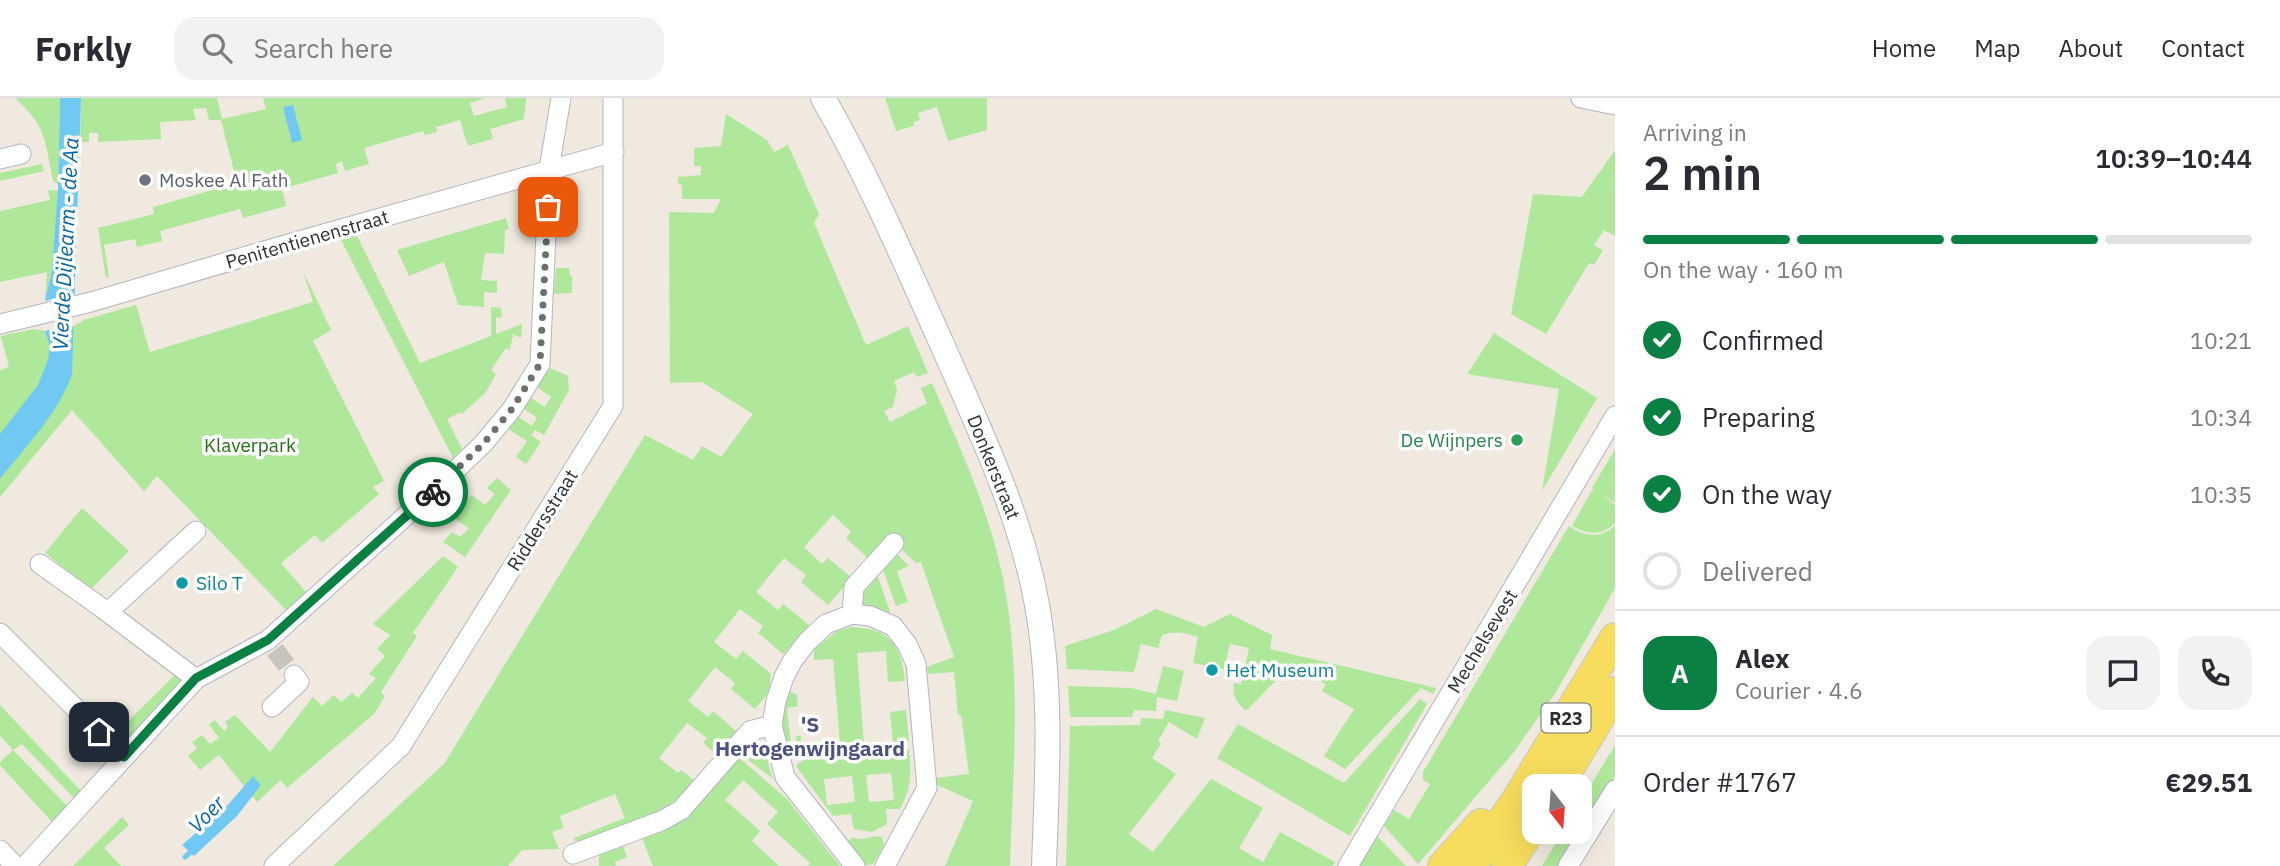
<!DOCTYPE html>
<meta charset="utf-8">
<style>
:root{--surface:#fff;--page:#f2f2f3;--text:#2b2b33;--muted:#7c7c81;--line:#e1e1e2;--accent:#0b8043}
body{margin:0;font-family:"IBM Plex Sans",sans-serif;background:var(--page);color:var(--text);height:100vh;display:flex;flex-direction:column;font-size:26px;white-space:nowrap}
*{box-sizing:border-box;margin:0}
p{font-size:23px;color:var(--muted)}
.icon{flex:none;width:38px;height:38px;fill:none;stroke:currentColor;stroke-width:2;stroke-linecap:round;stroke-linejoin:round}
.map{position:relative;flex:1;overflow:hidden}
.sheet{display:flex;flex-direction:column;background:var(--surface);width:665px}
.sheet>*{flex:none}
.needle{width:46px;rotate:163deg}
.tools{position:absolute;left:1522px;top:676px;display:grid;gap:14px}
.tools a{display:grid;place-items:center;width:70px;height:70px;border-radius:14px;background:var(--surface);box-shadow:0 7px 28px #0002;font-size:35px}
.pin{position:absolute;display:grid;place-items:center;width:60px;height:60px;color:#fff;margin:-30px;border-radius:14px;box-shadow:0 4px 10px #0006}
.courier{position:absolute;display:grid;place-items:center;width:70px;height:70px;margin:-35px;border:5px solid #0b8043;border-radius:50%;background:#fff;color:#222;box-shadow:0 2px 9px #0007}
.overview em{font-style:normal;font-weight:600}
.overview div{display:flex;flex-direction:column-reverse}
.overview{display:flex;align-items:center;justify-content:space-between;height:119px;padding:0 28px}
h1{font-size:46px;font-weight:600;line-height:52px}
.bar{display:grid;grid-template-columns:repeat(4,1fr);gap:10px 7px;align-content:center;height:84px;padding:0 28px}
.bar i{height:9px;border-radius:5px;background:var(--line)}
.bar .current{background:var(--accent)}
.bar p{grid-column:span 4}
.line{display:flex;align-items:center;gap:18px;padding:0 28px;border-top:2px solid var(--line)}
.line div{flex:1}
.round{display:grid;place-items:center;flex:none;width:74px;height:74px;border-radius:21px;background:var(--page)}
ol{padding:0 28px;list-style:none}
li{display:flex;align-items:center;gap:21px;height:77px}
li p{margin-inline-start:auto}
li .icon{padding:7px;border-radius:50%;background:var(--accent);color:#fff;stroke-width:4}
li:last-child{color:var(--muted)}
li i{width:38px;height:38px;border:4px solid var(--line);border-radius:50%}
header{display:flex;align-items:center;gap:42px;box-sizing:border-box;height:98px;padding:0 35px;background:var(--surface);border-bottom:2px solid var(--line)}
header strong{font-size:33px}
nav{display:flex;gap:38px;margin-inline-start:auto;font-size:24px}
.search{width:490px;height:63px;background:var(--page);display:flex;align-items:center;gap:18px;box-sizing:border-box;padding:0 24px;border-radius:21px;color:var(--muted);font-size:26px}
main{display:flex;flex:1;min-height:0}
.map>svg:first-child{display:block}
.green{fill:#afe79b;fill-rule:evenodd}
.water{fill:#70c8f3}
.pier{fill:#efe9df}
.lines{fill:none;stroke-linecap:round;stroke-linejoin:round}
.stream{stroke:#70c8f3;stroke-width:5}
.minor-tunnel{stroke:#c8c3bb;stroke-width:19;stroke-dasharray:19 10;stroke-linecap:butt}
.minor-casing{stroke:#b3b5c1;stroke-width:21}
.tertiary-casing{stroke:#b3b5c1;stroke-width:26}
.primary-casing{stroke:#c8c8c8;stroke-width:32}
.minor{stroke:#fff;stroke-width:19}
.tertiary{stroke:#fff;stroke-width:24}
.primary{stroke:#f6dd5d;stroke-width:30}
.done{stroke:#716f6b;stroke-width:7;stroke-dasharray:0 12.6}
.route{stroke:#0b8043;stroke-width:9}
.worship-dot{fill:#6b7280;stroke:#fff;stroke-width:2.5}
.leisure-dot{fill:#2e9e5b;stroke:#fff;stroke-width:2.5}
.culture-dot{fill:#0f9aa8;stroke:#fff;stroke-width:2.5}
.labels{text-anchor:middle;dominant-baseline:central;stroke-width:7;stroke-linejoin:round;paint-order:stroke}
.shield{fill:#fff;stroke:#6c6c6c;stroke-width:2}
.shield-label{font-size:18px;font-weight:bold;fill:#2d2d2d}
.worship-label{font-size:19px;fill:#5b616d;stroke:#fff;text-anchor:start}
.street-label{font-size:19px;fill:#2d2d2d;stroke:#fff}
.leisure-label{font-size:19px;fill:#27864d;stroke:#fff;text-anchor:end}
.park-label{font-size:19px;fill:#256f18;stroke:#fff}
.culture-label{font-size:19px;fill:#0d838f;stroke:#fff;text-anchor:start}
.water-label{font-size:21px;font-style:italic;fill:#0965a6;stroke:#fff}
.neighbourhood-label{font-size:21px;font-weight:bold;fill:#4b5180;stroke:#fff}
</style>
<header>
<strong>Forkly</strong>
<div class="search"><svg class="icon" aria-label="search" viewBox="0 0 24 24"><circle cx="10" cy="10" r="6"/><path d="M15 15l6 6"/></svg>Search here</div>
<nav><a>Home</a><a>Map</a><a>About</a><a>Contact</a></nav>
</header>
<main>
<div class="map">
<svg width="1615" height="768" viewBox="0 0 1615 768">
<rect width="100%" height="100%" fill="#efe9df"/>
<g class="green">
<path d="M15,0H60L58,86L53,83C45,43 47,29 15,0Z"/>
<path d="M81,0H217L222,21L266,11L263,0H486L470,5L474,18L507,9L505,0H526L524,21L490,31L493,41L468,48L460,22L436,29L437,34L425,37L423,33L364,50L369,66L345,73L342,63L336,66L338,75L282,91L286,108L243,120L240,111L160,133L162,143L137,149L135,141L104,147L109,179L106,180L98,130L154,116L153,109L237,85L221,22H209L206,10L193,11L196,22L160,24L161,41L98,44V35H89V44H80Z"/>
<path d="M885,0H987V32L948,43L937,9L918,15L920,22L914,24V28L896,33Z"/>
<path d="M726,16L767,42L774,54L788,47L819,116L814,125L866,247L908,228L928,275L917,279L914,274L894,283L897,292L893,309L884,313L890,324L927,305L921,290L932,285C956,341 982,396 997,455C1024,557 1013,664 1010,768H945L973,703L935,686V680L969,676L961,617H958L954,574L928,576L927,569L954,559L921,464L916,465L889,440L869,461L846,440L851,434L833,417L804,449L822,466L828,460L852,480L828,507L801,484L806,477L784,460L756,494L778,512L783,506L809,527L783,556L758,535L763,528L740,511L714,544L736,561L743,553L771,576L769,594L755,611L731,591L735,585L715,569L688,603L708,619L713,613L736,633L717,657L703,645L707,640L687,625L659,660L678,675L681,672L695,683C663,721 621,730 577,748L574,740L625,720L615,696L560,718L563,730L552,734L559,751L522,752L508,768H333L444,666L645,337L693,362L702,348L721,359L753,316L702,284L670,285L669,114L714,115L721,101H682V87L678,86V79L701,77V68H694V50L721,48Z"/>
<path d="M1615,52V138L1604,132L1594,147L1603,152L1594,167L1589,165L1546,236L1511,216L1533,96L1582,99Z"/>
<path d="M42,66L44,73L0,83V75Z"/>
<path d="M48,92L58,93L52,172L45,203L47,174L0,184V113L50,102Z"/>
<path d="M506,120L509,131L505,132L504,156L485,155L481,182L497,183V195L484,194V209L458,207L444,164L409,178L397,152Z"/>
<path d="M357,138L420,265L491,238V209L501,210L502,219L496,220V236L522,226L521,240L513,236L510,252L506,250L491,272L496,276L486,294L462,316L461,314L447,321L462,351L453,360L341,142Z"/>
<path d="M556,170H569L570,178H572V195L554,196Z"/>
<path d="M303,173L331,232L313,243L384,383L373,389L379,396L322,445L315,437L281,465L306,494L286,512L157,378L144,393L72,312L0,399V272L9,269L1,238L34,231L46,233L74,228L84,222L136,207L150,254L313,204Z"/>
<path d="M1494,235L1597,300L1542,393L1559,291L1467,276Z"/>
<path d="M550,270L568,278L569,292L544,337L535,332L531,337L541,344L526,366L516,359L527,343L508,331L517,318L532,328L537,320L523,310L530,299L545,309L551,299L537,289Z"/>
<path d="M1615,351V405L1601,396L1615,407V425C1600,439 1588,436 1572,428L1592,392L1595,393L1592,390Z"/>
<path d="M497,380L511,392L465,459L443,444L452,434L460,439L469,430L455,421L465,410L462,407L472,397L485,407L495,396L487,390Z"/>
<path d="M82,410L129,453L91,491L45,455Z"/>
<path d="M1615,427V490L1556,594L1514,654L1418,766L1384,728L1394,712L1409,721L1430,686L1423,682V674L1569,428C1584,439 1602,441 1615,427Z"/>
<path d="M895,454L909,468L897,473L908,504L896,508L882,469Z"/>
<path d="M443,458L458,469L413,535L417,538L381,594L385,598L374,616L287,690L281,682L257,704L219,657L200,672L188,658L197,650L192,644L202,637L210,646L219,640L209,626L215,622L224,633L228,629L225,624L235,617L270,654L313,599L322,608L334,597L341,604L352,595L358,600L376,580L369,576L385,558L377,551L390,537L373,526Z"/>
<path d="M876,473L890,514L885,516L864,509L860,505L861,490Z"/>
<path d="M1156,511L1204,529L1230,516L1272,537L1270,551L1436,590L1433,596L1421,590L1345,671L1324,658L1354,611L1322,593L1326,586L1291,567L1246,613C1237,605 1232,598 1234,585L1241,586L1249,550L1230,546L1224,571L1193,565L1198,539C1185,535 1175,532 1162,537L1158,550L1141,546L1134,574L1067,571L1065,548L1114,532Z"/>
<path d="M851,529C889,530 902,547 905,583L888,584L886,553L857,555L864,646L882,645L883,654L909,652C911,675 912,690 900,711H886L887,726L872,734L854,731L851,716L833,718L796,668C806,656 826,659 841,657L833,561L814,562V551L837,533ZM891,675L894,702L869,704L866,677ZM852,678L855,704L827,707L824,681Z"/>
<path d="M1163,568L1184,573L1177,603L1157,599L1156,613L1134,612L1132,619H1070L1068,588L1131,590L1156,596Z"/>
<path d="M175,577L182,582L125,645L114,637Z"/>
<path d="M789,593L797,597L798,608L787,610L791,647H797L796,638H801V646L797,652H788C779,628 780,617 789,593Z"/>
<path d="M1420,601L1427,606L1350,738L1217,660L1238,626L1344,685Z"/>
<path d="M0,607L81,693L75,701L22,646L13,652L68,709L53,725L0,667V664L13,652L0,638Z"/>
<path d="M906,612L909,643L893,645L890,614Z"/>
<path d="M1165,612L1205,620L1197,641L1169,624L1158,643L1161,646L1152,660L1176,676L1129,736L1153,754L1211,681L1263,710L1239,750L1263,764L1280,734L1335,764L1333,768H1066L1070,628L1140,627L1141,620L1163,621Z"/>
<path d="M755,647L764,652L773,681L743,658L751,649Z"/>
<path d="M1615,647V678L1561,768H1542L1563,733H1580V705Z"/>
<path d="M737,658L787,701L840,768H808L810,765L767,726L778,714L743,682L725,702L760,733L752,743L779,768H653L641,737Z"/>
<path d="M122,719L129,727L104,750L121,768H73Z"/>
<path d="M877,738L882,739L884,747L873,766L862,768L847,744L852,740L863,741Z"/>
<path d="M1377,738L1406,768H1359Z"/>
<path d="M622,745L627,759L615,764L616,768H599V757Z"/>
</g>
<g class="water">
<path d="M60,0H81L72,276C58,316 26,348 0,381V336L38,287L48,262L50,248L45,233V203L52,172L58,90Z"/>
<path d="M293,7L302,42L292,45L283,9Z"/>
<path d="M253,678L261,687L237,718L194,758L182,747L226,709Z"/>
</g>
<path class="pier" d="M73,196L74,228L45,233V203Z"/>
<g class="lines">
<path class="stream" d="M185,759L193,752"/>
<path class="minor-tunnel" d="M275,552L294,577"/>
<defs>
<g id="minor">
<path d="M1581,0L1615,7"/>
<path d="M0,61L21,56"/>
<path d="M0,226L91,204L295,144L614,54"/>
<path d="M40,466L102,510L196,581"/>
<path d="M108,514L196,433"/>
<path d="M852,516L854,489L894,445"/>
<path d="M0,535L124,659"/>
<path d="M272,609L299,584L294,577"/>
<path d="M0,752L15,768"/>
<path d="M573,756L661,723L681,712L750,633L772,627"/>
<path d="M25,768L196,581L268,542L439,388L483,346L512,311L540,266L549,71L561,0"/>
<path d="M274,768L401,648L613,308V0"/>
<path d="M855,768L785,679L772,627L776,603L784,579L793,562L807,544L826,526L852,516L870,518L893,528L907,546L916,566L927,690L885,768"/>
<path d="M1348,768L1615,318"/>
<path d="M1568,768L1615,692"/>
</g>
<path id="tertiary" d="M823,0C868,78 904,162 941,244C980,333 1024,422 1039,519C1052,601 1047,685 1044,768"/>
<g id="primary">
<path d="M1558,688L1615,594"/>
<path d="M1443,768L1481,726"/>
<path d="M1471,768L1518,700L1615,540"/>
<path d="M1507,768L1535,725"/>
</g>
</defs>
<use href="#minor" class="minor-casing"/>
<use href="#tertiary" class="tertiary-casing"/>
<use href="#primary" class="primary-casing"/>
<use href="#minor" class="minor"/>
<use href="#tertiary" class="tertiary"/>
<use href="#primary" class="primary"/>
</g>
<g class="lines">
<path class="done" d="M433,394L483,346L512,311L540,266L548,109"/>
<path class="route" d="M99,634L124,659L196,580L268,542L433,394"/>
</g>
<circle class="worship-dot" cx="145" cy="82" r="7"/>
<circle class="leisure-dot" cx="1517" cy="342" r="7"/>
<g class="culture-dot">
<circle cx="182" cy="485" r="7"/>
<circle cx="1212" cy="572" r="7"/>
</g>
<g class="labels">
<rect class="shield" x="1541.5" y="605.5" width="49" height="29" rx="5"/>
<g class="shield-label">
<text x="1566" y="620">R23</text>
</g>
<g class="worship-label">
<text x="159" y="82">Moskee Al Fath</text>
</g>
<g class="street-label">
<text transform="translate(307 141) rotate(-16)">Penitentienenstraat</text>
<text transform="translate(994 369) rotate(68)">Donkerstraat</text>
<text transform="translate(542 422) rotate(-58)">Riddersstraat</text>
<text transform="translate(1482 543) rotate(-59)">Mechelsevest</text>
</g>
<g class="leisure-label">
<text x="1503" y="342">De Wijnpers</text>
</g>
<g class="park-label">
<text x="250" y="347">Klaverpark</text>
</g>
<g class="culture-label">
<text x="196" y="485">Silo T</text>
<text x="1226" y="572">Het Museum</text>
</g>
<g class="water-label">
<text transform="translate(65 146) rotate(-87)">Vierde Dijlearm - de Aa</text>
<text transform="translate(206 716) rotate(-46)">Voer</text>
</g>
<g class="neighbourhood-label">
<text x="810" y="626">'S<tspan x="810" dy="24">Hertogenwijngaard</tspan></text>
</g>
</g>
</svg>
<div class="tools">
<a><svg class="needle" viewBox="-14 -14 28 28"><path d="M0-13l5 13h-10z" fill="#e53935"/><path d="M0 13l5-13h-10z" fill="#7c7c81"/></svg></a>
</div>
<div class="pin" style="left:548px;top:109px;background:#ea580c"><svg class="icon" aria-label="bag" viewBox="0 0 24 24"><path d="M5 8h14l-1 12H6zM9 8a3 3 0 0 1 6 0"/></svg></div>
<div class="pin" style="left:99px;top:634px;background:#1f2937"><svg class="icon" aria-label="home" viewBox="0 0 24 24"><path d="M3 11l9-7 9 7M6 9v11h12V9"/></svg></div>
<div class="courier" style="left:433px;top:394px"><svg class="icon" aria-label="bike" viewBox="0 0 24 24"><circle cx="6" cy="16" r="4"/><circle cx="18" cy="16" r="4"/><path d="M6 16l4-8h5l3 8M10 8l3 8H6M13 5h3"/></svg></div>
</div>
<section class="sheet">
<div class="overview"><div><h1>2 min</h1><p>Arriving in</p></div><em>10:39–10:44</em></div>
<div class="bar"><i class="current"></i><i class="current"></i><i class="current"></i><i></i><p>On the way · 160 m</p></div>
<ol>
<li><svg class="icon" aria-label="check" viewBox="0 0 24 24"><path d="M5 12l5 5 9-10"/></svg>Confirmed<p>10:21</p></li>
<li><svg class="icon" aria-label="check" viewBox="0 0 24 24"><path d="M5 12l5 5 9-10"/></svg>Preparing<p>10:34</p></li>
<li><svg class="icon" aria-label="check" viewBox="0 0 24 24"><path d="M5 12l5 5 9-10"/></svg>On the way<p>10:35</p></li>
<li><i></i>Delivered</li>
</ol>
<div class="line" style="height:126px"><b class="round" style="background:var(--accent);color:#fff">A</b><div><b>Alex</b><p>Courier · 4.6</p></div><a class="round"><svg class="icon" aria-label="chat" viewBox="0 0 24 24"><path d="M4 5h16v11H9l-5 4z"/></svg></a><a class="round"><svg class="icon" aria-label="phone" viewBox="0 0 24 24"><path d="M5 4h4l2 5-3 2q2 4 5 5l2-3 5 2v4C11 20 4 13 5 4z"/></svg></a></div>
<div class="line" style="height:91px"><div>Order #1767</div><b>€29.51</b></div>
</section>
</main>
